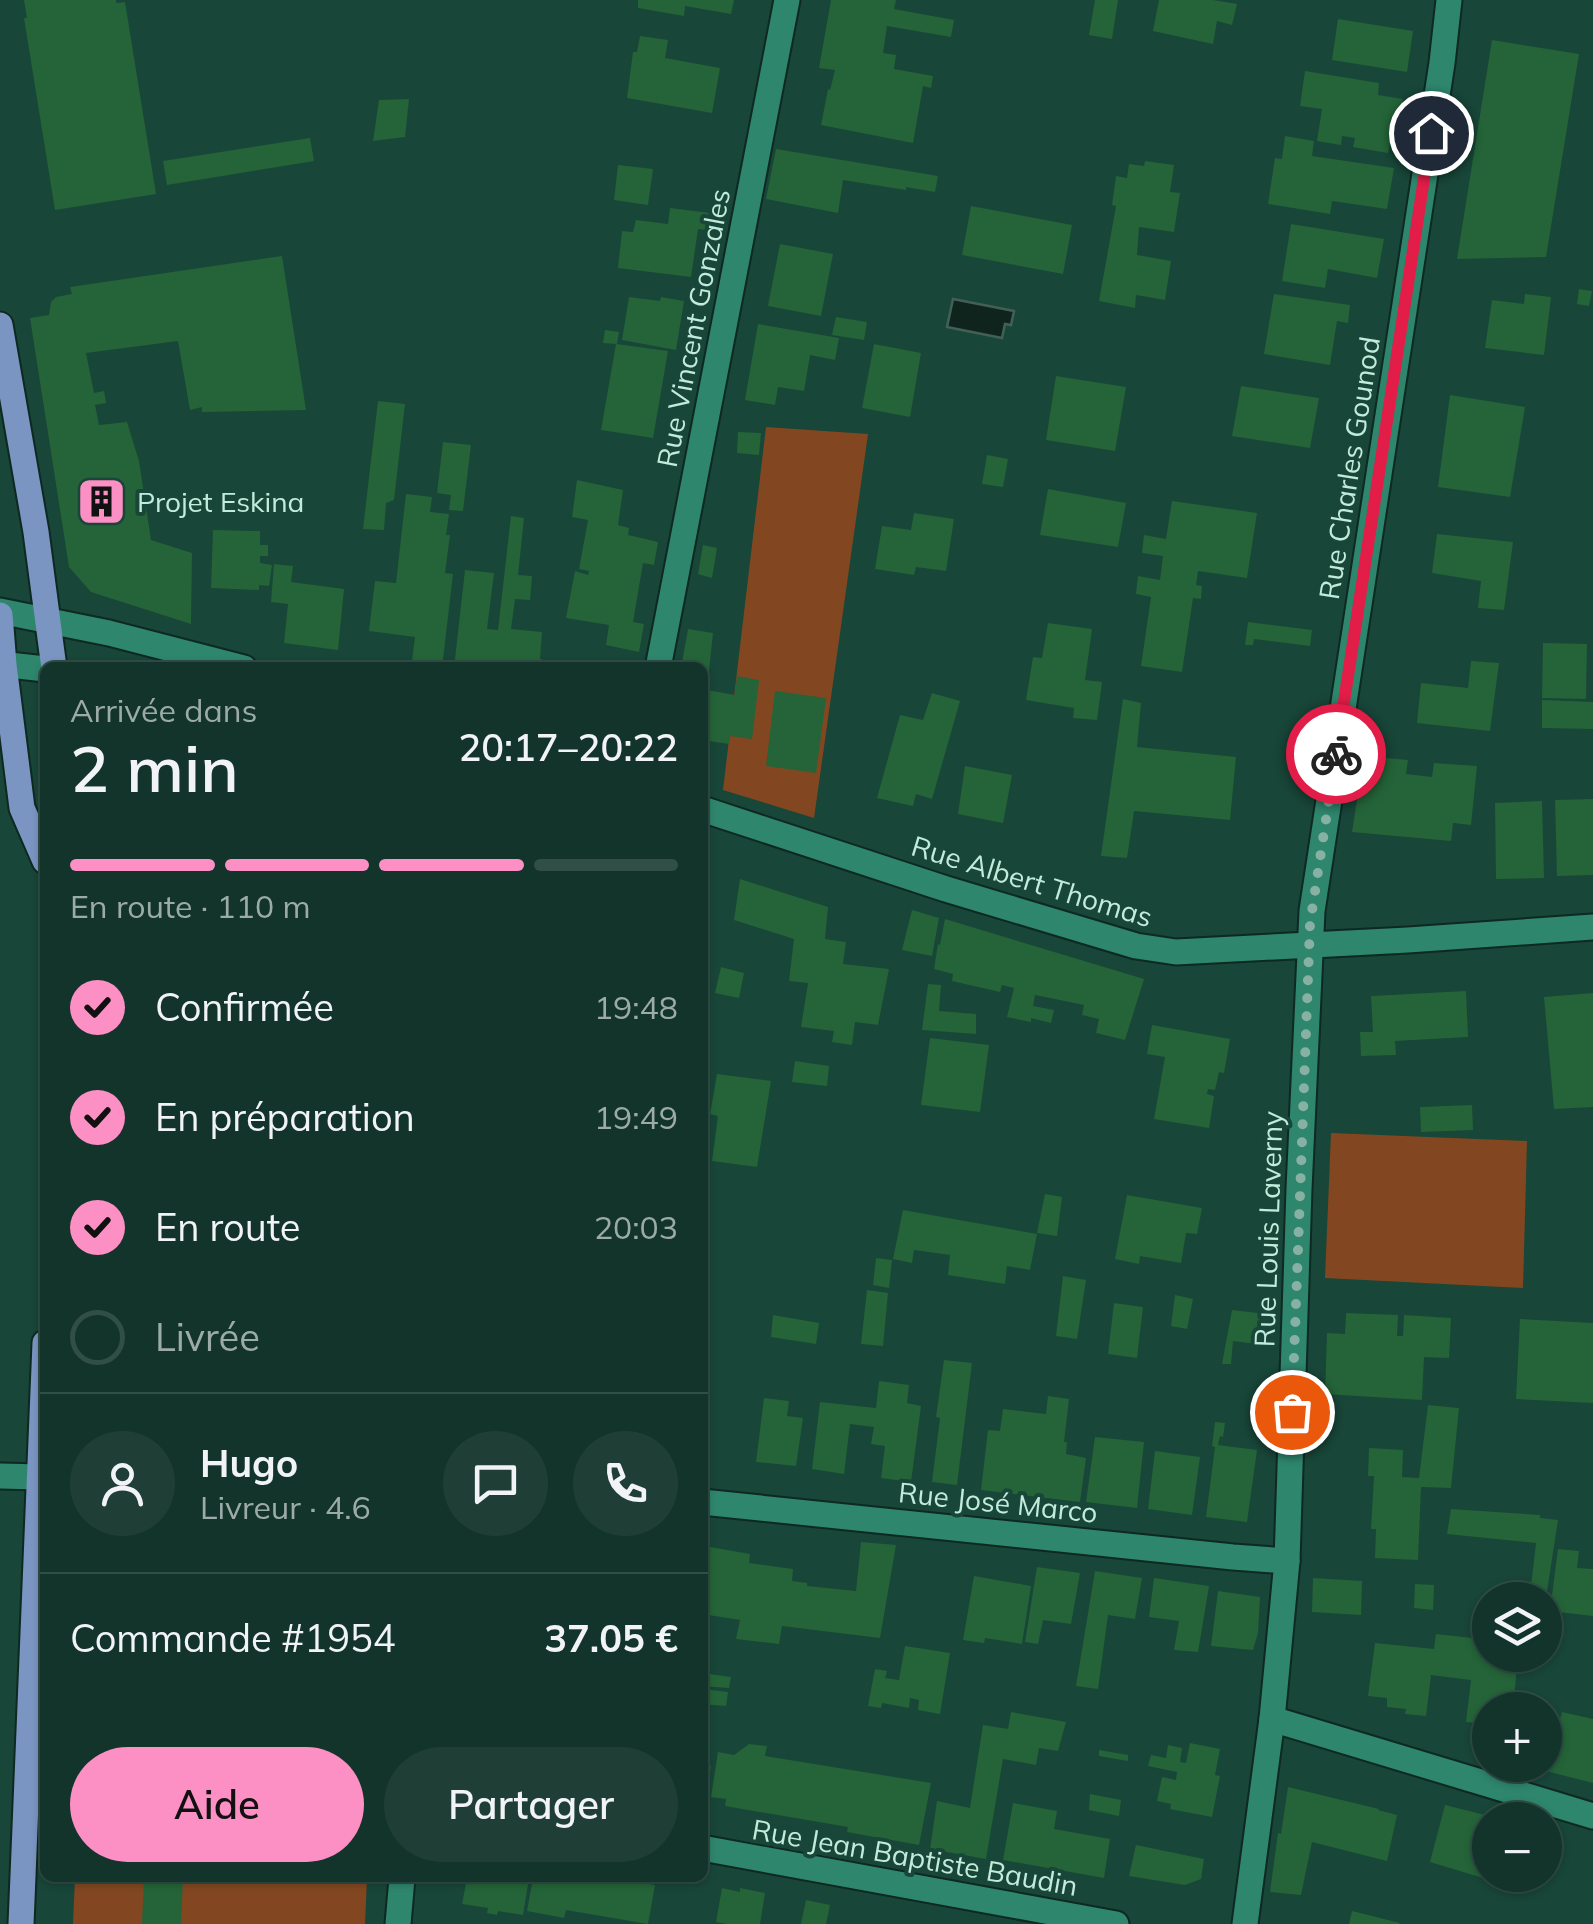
<!DOCTYPE html>
<html lang="fr">
<meta charset="utf-8">
<style>
:root{--surface:#12342a;--page:#1f3f36;--text:#f1f3f6;--muted:#9caaa8;--line:#314f47;--accent:#fc8fc3}
body{margin:0;font-family:Mulish,sans-serif;background:var(--page);color:var(--text);height:100vh;display:flex;flex-direction:column;font-size:38px;white-space:nowrap}
*{box-sizing:border-box;margin:0}
p{font-size:32px;color:var(--muted)}
.icon{flex:none;width:55px;height:55px;fill:none;stroke:currentColor;stroke-width:2;stroke-linecap:round;stroke-linejoin:round}
.map{position:relative;flex:1;overflow:hidden}
.panel{position:absolute;left:40px;top:662px;width:668px;height:1220px;display:flex;flex-direction:column;background:var(--surface);border-radius:15px;box-shadow:0 2px 8px #0004,0 0 0 2px var(--line)}
.panel>*{flex:none}
.fabs{position:absolute;left:1472px;top:1582px;display:grid;gap:20px}
.fabs a{display:grid;place-items:center;width:90px;height:90px;border-radius:50%;background:var(--surface);box-shadow:0 2px 8px #0004,0 0 0 2px var(--line);font-size:50px}
.pin{position:absolute;display:grid;place-items:center;width:85px;height:85px;color:#fff;margin:-42px;border:5px solid #fff;border-radius:50%;box-shadow:0 2px 10px #0007}
.courier{position:absolute;display:grid;place-items:center;width:100px;height:100px;margin:-50px;border:8px solid #e11d48;border-radius:50%;background:#fff;color:#222;box-shadow:0 2px 12px #0007}
.overview em{font-style:normal;font-weight:600}
.overview div{display:flex;flex-direction:column-reverse}
.overview{display:flex;align-items:center;justify-content:space-between;height:170px;padding:0 30px}
h1{font-size:65px;font-weight:600;line-height:75px}
.bar{display:grid;grid-template-columns:repeat(4,1fr);gap:15px 10px;align-content:center;height:120px;padding:0 30px}
.bar i{height:12px;border-radius:8px;background:var(--line)}
.bar .current{background:var(--accent)}
.bar p{grid-column:span 4}
.line{display:flex;align-items:center;gap:25px;padding:0 30px;border-top:2px solid var(--line)}
.line div{flex:1}
.round{display:grid;place-items:center;flex:none;width:105px;height:105px;border-radius:52px;background:var(--page)}
ol{padding:0 30px;list-style:none}
li{display:flex;align-items:center;gap:30px;height:110px}
li p{margin-inline-start:auto}
li .icon{padding:10px;border-radius:50%;background:var(--accent);color:#111;stroke-width:4}
li:last-child{color:var(--muted)}
li i{width:55px;height:55px;border:5px solid var(--line);border-radius:50%}
.button{display:flex;gap:20px;margin-top:auto;padding:20px 30px}
.button a{flex:1;height:115px;border-radius:60px;background:var(--accent);color:#111;font-size:40px;font-weight:600;line-height:115px;text-align:center}
.button a+a{background:var(--page);color:var(--text)}
.map>svg:first-child{display:block}
.green{fill:#824721}
.water{fill:#0e241d;stroke:#446056;stroke-width:2.5}
.building{fill:#246438}
.lines{fill:none;stroke-linecap:round;stroke-linejoin:round}
.minor-casing{stroke:#0e2921;stroke-width:29}
.major-casing{stroke:#0e2921;stroke-width:29}
.minor{stroke:#2e866d;stroke-width:25}
.major{stroke:#7b95c2;stroke-width:25}
.done{stroke:#87b1a3;stroke-width:10;stroke-dasharray:0 18}
.route{stroke:#e11d48;stroke-width:12}
.labels{text-anchor:middle;dominant-baseline:central;stroke-width:8;stroke-linejoin:round;paint-order:stroke}
.street-label{font-size:28px;fill:#c3ebdc;stroke:#184638}
.poi-label{font-size:28px;fill:#c3ebdc;stroke:#184638;text-anchor:start}
</style>
<div class="map">
<svg width="1593" height="1924" viewBox="0 0 1593 1924">
<rect width="100%" height="100%" fill="#184638"/>
<g class="green">
<path d="M766,427L868,434L814,818L723,790Z"/>
<path d="M1331,1133L1527,1141L1523,1288L1325,1278Z"/>
<path d="M75,1878H367L365,1924H73Z"/>
</g>
<path class="water" d="M953,299L1014,311L1011,325L1005,324L1002,338L947,327Z"/>
<g class="building">
<path d="M24,0H116V3L125,2L156,194L55,210L24,18H27Z"/>
<path d="M638,0H734L731,14L685,6L684,16L638,8Z"/>
<path d="M831,0H896L894,9L954,20L951,37L887,26L883,53L896,55L894,69L933,76L931,88L923,86L913,143L821,125L828,89L830,90L835,70L819,68Z"/>
<path d="M1095,0H1118L1112,39L1089,35Z"/>
<path d="M1159,0H1213L1237,4L1232,25L1217,21L1213,44L1153,31Z"/>
<path d="M1338,19L1413,31L1407,72L1332,60Z"/>
<path d="M640,36L668,40L665,58L720,68L712,113L627,98L633,52H637Z"/>
<path d="M1492,40L1579,54L1546,257L1457,259Z"/>
<path d="M1305,71L1379,83L1378,95L1403,99L1396,144L1390,143L1388,153L1353,147L1355,138L1342,136L1341,145L1317,141L1322,109L1300,106Z"/>
<path d="M409,99L405,137L373,141L379,100Z"/>
<path d="M1285,136L1314,141L1312,156L1394,168L1387,209L1332,201L1330,214L1268,204L1275,158L1282,159Z"/>
<path d="M310,138L314,161L167,185L163,161Z"/>
<path d="M776,149L938,176L935,192L906,187V190L843,180L838,213L766,199Z"/>
<path d="M1145,161L1174,165L1170,192L1180,193L1174,232L1139,227L1137,255L1171,261L1165,300L1136,295L1135,308L1099,301L1116,206L1112,205L1116,176L1127,178L1129,164L1144,166Z"/>
<path d="M618,165L653,169L648,205L614,200Z"/>
<path d="M971,206L1072,225L1063,274L962,255Z"/>
<path d="M670,208L718,214L715,231L698,229L691,277L618,268L622,231L633,232L636,220L668,224Z"/>
<path d="M1291,224L1384,239L1377,278L1328,269L1325,288L1282,281Z"/>
<path d="M780,244L833,254L821,316L768,306Z"/>
<path d="M282,256L306,410L202,412V407L190,410L178,341L86,353L94,393L104,391L106,403L95,405L99,425L127,422L139,461L151,540L192,553L191,624L91,592L69,567L30,318L49,315L51,302L56,297L72,294L70,287Z"/>
<path d="M1579,289L1592,291L1589,306L1577,304Z"/>
<path d="M1274,294L1350,305L1348,323L1337,321L1330,365L1264,354Z"/>
<path d="M1525,294L1551,297L1544,355L1485,348L1492,300L1524,304Z"/>
<path d="M629,297L660,301L661,297L684,301L676,350L622,340Z"/>
<path d="M836,317L867,322L864,340L832,335Z"/>
<path d="M758,324L839,338L835,360L810,355L804,391L778,387L775,405L745,400Z"/>
<path d="M605,330L619,332L617,344L603,343Z"/>
<path d="M616,344L668,351L653,438L601,430Z"/>
<path d="M874,344L921,353L910,417L862,408Z"/>
<path d="M1056,376L1126,387L1115,451L1046,440Z"/>
<path d="M1241,386L1319,398L1310,448L1232,436Z"/>
<path d="M1450,395L1525,407L1510,497L1438,487Z"/>
<path d="M378,401L405,404L394,500L386,503L384,530L363,529Z"/>
<path d="M738,432L761,433L759,455L737,453Z"/>
<path d="M443,442L471,445L463,511L449,510L451,495L437,493Z"/>
<path d="M987,455L1008,459L1003,487L982,484Z"/>
<path d="M577,480L623,490L618,525L629,528L628,535L658,542L654,565L643,563L633,622L644,624L639,652L606,645L609,625L566,618L575,571L588,575L589,571L579,569L588,520L572,517Z"/>
<path d="M1048,489L1126,503L1118,547L1040,535Z"/>
<path d="M406,494L432,497L430,512L449,514L446,535H450L445,573L453,574L442,668H411L415,637L369,631L375,581L396,583Z"/>
<path d="M1172,501L1257,513L1247,578L1198,571L1196,585L1202,586L1201,599L1193,598L1182,672L1141,666L1151,597L1136,594L1138,576L1160,580L1163,556L1142,553L1144,535L1166,539Z"/>
<path d="M914,513L954,519L946,571L916,567L914,575L875,569L882,526L911,530Z"/>
<path d="M511,516L524,518L518,575L532,576L530,600L515,599L511,629L542,632L540,659H542L541,668H454L465,570L494,573L487,629L498,630Z"/>
<path d="M213,530L260,531V545H268V556H260V563L272,565L269,586L259,585V590L211,588Z"/>
<path d="M1437,534L1513,542L1504,610L1478,608L1481,581L1432,573Z"/>
<path d="M703,545L717,548L712,578L698,574Z"/>
<path d="M274,564L293,566L291,582L344,589L338,650L284,643L288,604L271,602Z"/>
<path d="M1248,622L1312,630L1310,646L1254,639L1253,645H1245Z"/>
<path d="M1048,623L1092,629L1085,680L1102,682L1097,720L1073,718L1074,708L1026,700L1033,657L1042,658Z"/>
<path d="M688,629L713,633L707,690L735,695L737,676L759,680L752,739L730,736L729,744L702,740V668H681Z"/>
<path d="M1543,643L1587,644L1586,699L1542,698Z"/>
<path d="M1471,661L1499,663L1490,731L1417,723L1421,683L1468,688Z"/>
<path d="M775,691L826,698L816,773L766,766Z"/>
<path d="M932,693L960,701L932,799L916,794L913,806L877,798L900,715L923,720Z"/>
<path d="M1123,699L1141,703L1137,747L1236,757L1230,820L1134,811L1127,858L1101,856Z"/>
<path d="M1542,700L1593,702V729L1542,728Z"/>
<path d="M1364,756L1408,760L1406,774L1432,777L1434,763L1477,766L1471,825L1453,823L1451,841L1352,832Z"/>
<path d="M965,766L1012,775L1003,823L958,814Z"/>
<path d="M1593,799V875L1557,876L1555,800Z"/>
<path d="M1542,801L1544,878L1496,879L1495,803Z"/>
<path d="M740,879L828,907L825,939L846,942L843,964L889,969L878,1025L855,1022L852,1045L832,1042L834,1031L801,1027L808,983L789,981L794,939L734,920Z"/>
<path d="M912,910L939,918L932,956L902,950Z"/>
<path d="M945,919L1144,979L1125,1040L1096,1033L1099,1019L1082,1015L1084,1005L1035,995L1033,1006L1054,1010L1051,1023L1031,1018V1022L1007,1017L1014,988L1002,985L1000,992L952,981L953,974L934,969L938,944L940,945Z"/>
<path d="M721,967L744,973L739,998L715,993Z"/>
<path d="M928,984L941,985L939,1011L976,1014V1034L922,1030Z"/>
<path d="M1466,991L1468,1037L1395,1041L1396,1055L1361,1056L1360,1032H1373L1371,996Z"/>
<path d="M1593,993V1107L1554,1109L1544,997Z"/>
<path d="M1152,1025L1230,1039L1224,1073L1219,1072L1215,1090L1208,1089L1207,1094L1214,1096L1209,1128L1154,1119L1165,1057L1147,1054Z"/>
<path d="M930,1038L989,1045L980,1112L921,1105Z"/>
<path d="M795,1061L829,1066L827,1086L792,1082Z"/>
<path d="M717,1074L771,1081L757,1167L712,1161L718,1116L710,1114Z"/>
<path d="M1472,1105L1473,1130L1421,1132L1420,1107Z"/>
<path d="M1045,1194L1062,1197L1057,1236L1037,1233Z"/>
<path d="M1127,1195L1202,1208L1197,1234L1186,1233L1181,1263L1140,1256L1139,1264L1115,1259Z"/>
<path d="M903,1210L1037,1234L1030,1270L1007,1266L1005,1284L948,1275L950,1255L914,1250L912,1263L893,1259Z"/>
<path d="M876,1258L892,1260L889,1288L873,1285Z"/>
<path d="M1063,1276L1086,1280L1077,1339L1056,1336Z"/>
<path d="M867,1290L888,1293L883,1346L861,1344Z"/>
<path d="M1175,1295L1193,1299L1187,1329L1171,1326Z"/>
<path d="M1114,1303L1143,1307L1137,1358L1108,1354Z"/>
<path d="M1232,1310L1266,1314L1265,1345L1233,1341L1231,1364H1222Z"/>
<path d="M1346,1313L1398,1315L1397,1336H1403L1404,1315L1451,1318L1449,1358L1424,1357L1422,1400L1325,1394L1327,1333L1345,1334Z"/>
<path d="M773,1315L819,1323L816,1344L771,1337Z"/>
<path d="M1520,1319L1593,1323V1403L1516,1399Z"/>
<path d="M944,1360L972,1363L957,1485L932,1482L940,1418L936,1417Z"/>
<path d="M879,1381L909,1385L907,1403L921,1406L911,1482L881,1478L885,1446L871,1444L874,1427L850,1424L844,1474L812,1469L820,1402L876,1408Z"/>
<path d="M702,1384H709L705,1421H702Z"/>
<path d="M1048,1396L1069,1399L1064,1442H1067L1066,1454L1086,1458L1080,1502L981,1490L988,1430L1000,1431L1003,1409L1046,1414Z"/>
<path d="M764,1398L789,1401L787,1416L803,1418L796,1466L756,1462Z"/>
<path d="M1428,1405L1459,1408L1451,1488L1421,1487L1418,1560L1375,1558L1376,1529H1371L1374,1476H1368L1369,1448L1403,1450L1402,1477L1419,1478Z"/>
<path d="M1215,1422L1225,1423L1223,1437L1220,1436L1218,1445L1257,1450L1247,1522L1206,1517L1215,1447L1212,1446Z"/>
<path d="M1095,1437L1144,1442L1137,1508L1086,1502Z"/>
<path d="M1155,1451L1200,1457L1192,1515L1148,1509Z"/>
<path d="M1451,1509L1540,1515V1518L1558,1520L1546,1598L1530,1595L1536,1543L1447,1534Z"/>
<path d="M861,1542L896,1545L880,1638L782,1626L779,1644L736,1639L740,1620L702,1614V1592L710,1547L750,1554L749,1563L793,1569L792,1581L807,1583V1586L856,1591Z"/>
<path d="M1558,1549L1579,1551L1577,1568L1593,1569V1616L1550,1611Z"/>
<path d="M1037,1567L1080,1573L1071,1624L1043,1620L1038,1644L1025,1642Z"/>
<path d="M1095,1571L1142,1578L1135,1619L1108,1615L1098,1689L1076,1686Z"/>
<path d="M974,1576L1031,1586L1022,1644L985,1638L984,1643L963,1640Z"/>
<path d="M1154,1578L1209,1586L1198,1652L1174,1650L1179,1621L1149,1617Z"/>
<path d="M1313,1578L1362,1581L1361,1615L1312,1612Z"/>
<path d="M1415,1584L1434,1585L1433,1610L1414,1608Z"/>
<path d="M1218,1591L1260,1597L1258,1633L1253,1650L1211,1646Z"/>
<path d="M1436,1634L1490,1640V1655H1518L1513,1710H1490V1724L1466,1722L1471,1680L1431,1675L1426,1716L1405,1714L1406,1709L1387,1707V1698L1368,1696L1375,1643L1434,1649Z"/>
<path d="M905,1646L950,1653L940,1714L918,1710L919,1700L910,1698L909,1708L882,1703L881,1708L868,1706L875,1669L887,1671L885,1678L899,1680Z"/>
<path d="M702,1673L731,1677L729,1688L702,1686Z"/>
<path d="M702,1689L728,1692L726,1706L702,1704Z"/>
<path d="M1011,1712L1066,1722L1058,1751L1039,1748L1036,1765L1003,1759L986,1859L930,1849L937,1801L970,1808L983,1725L1008,1729Z"/>
<path d="M1562,1712L1593,1719V1783L1526,1766L1545,1765V1730L1556,1733Z"/>
<path d="M1190,1743L1220,1749L1215,1775L1220,1776L1212,1817L1170,1809L1171,1804L1157,1801L1162,1777L1176,1780L1177,1772L1148,1766L1151,1755L1166,1758L1168,1745L1182,1748L1180,1762L1186,1763Z"/>
<path d="M749,1744L767,1746L765,1756L931,1783L919,1845L847,1832L848,1827L725,1806L726,1799L711,1797L718,1752L734,1755Z"/>
<path d="M1099,1750L1128,1755V1761L1099,1756Z"/>
<path d="M702,1765L711,1766L705,1805H702Z"/>
<path d="M1288,1787L1379,1809L1378,1810L1397,1815L1387,1861L1312,1842L1301,1895L1270,1892L1278,1833L1281,1834Z"/>
<path d="M1090,1794L1121,1800L1119,1816L1089,1810Z"/>
<path d="M1013,1803L1057,1811L1054,1829L1110,1839L1104,1878L1003,1860Z"/>
<path d="M1445,1805L1501,1819L1490,1820V1850L1483,1878L1430,1862Z"/>
<path d="M1136,1845L1204,1859L1201,1879L1185,1885L1129,1876Z"/>
<path d="M144,1878H183L181,1924H142Z"/>
<path d="M467,1878H529L523,1915L498,1911L497,1915L487,1913L488,1908L462,1904Z"/>
<path d="M533,1878H616L655,1885L648,1924L566,1910L564,1918L527,1911Z"/>
<path d="M722,1888L740,1892V1888L765,1893L760,1924H727L716,1922Z"/>
<path d="M806,1900L830,1905L826,1924H801Z"/>
<path d="M1352,1911L1400,1923L1399,1924H1349Z"/>
</g>
<g class="lines">
<defs>
<g id="minor">
<path d="M0,611L109,633L244,668"/>
<path d="M0,664L45,669"/>
<path d="M658,668L787,0"/>
<path d="M702,809L946,889L1136,946L1176,952L1408,940L1593,927"/>
<path d="M0,1476L41,1477"/>
<path d="M702,1502L1233,1557L1287,1561"/>
<path d="M1272,1719L1593,1816"/>
<path d="M702,1848L1116,1924"/>
<path d="M398,1924L402,1878"/>
<path d="M1245,1924L1272,1719L1287,1561L1299,1189L1312,911L1442,63L1449,0"/>
</g>
<g id="major">
<path d="M0,325L36,532L54,668"/>
<path d="M0,615L4,665L22,808L45,861"/>
<path d="M21,1924L45,1343"/>
</g>
</defs>
<use href="#minor" class="minor-casing"/>
<use href="#major" class="major-casing"/>
<use href="#minor" class="minor"/>
<use href="#major" class="major"/>
</g>
<g class="lines">
<path class="done" d="M1292,1412L1310,924L1336,754"/>
<path class="route" d="M1336,754L1431,133"/>
</g>
<defs>
<symbol id="building-square" viewBox="-11 -11 22 22"><rect x="-9" y="-9" width="18" height="18" rx="4" fill="#fc8fc3" stroke="#184638"/><path d="M-4-6H4V6H1V3H-1V6H-4ZM-2.5-4.3h1.7v1.8h-1.7ZM.8-4.3h1.7v1.8H.8ZM-2.5-1h1.7V.8h-1.7ZM.8-1h1.7V.8H.8Z" fill="#111"/></symbol>
</defs>
<g fill-rule="evenodd">
<use href="#building-square" x="74" y="474" width="55" height="55"/>
</g>
<g class="labels">
<g class="street-label">
<text transform="translate(693 328) rotate(-79)">Rue Vincent Gonzales</text>
<text transform="translate(1349 468) rotate(-81)">Rue Charles Gounod</text>
<text transform="translate(1032 881) rotate(17)">Rue Albert Thomas</text>
<text transform="translate(1268 1229) rotate(-88)">Rue Louis Laverny</text>
<text transform="translate(998 1502) rotate(6)">Rue José Marco</text>
<text transform="translate(915 1857) rotate(10)">Rue Jean Baptiste Baudin</text>
</g>
<g class="poi-label">
<text x="137" y="501">Projet Eskina</text>
</g>
</g>
</svg>
<div class="fabs">
<a><svg class="icon" aria-label="layers" viewBox="0 0 24 24"><path d="M12 4l9 5-9 5-9-5zM3 14l9 5 9-5"/></svg></a>
<a>+</a>
<a>−</a>
</div>
<div class="pin" style="left:1292px;top:1412px;background:#ea580c"><svg class="icon" aria-label="bag" viewBox="0 0 24 24"><path d="M5 8h14l-1 12H6zM9 8a3 3 0 0 1 6 0"/></svg></div>
<div class="pin" style="left:1431px;top:133px;background:#1f2937"><svg class="icon" aria-label="home" viewBox="0 0 24 24"><path d="M3 11l9-7 9 7M6 9v11h12V9"/></svg></div>
<div class="courier" style="left:1336px;top:754px"><svg class="icon" aria-label="bike" viewBox="0 0 24 24"><circle cx="6" cy="16" r="4"/><circle cx="18" cy="16" r="4"/><path d="M6 16l4-8h5l3 8M10 8l3 8H6M13 5h3"/></svg></div>
<section class="panel">
<div class="overview"><div><h1>2 min</h1><p>Arrivée dans</p></div><em>20:17–20:22</em></div>
<div class="bar"><i class="current"></i><i class="current"></i><i class="current"></i><i></i><p>En route · 110 m</p></div>
<ol>
<li><svg class="icon" aria-label="check" viewBox="0 0 24 24"><path d="M5 12l5 5 9-10"/></svg>Confirmée<p>19:48</p></li>
<li><svg class="icon" aria-label="check" viewBox="0 0 24 24"><path d="M5 12l5 5 9-10"/></svg>En préparation<p>19:49</p></li>
<li><svg class="icon" aria-label="check" viewBox="0 0 24 24"><path d="M5 12l5 5 9-10"/></svg>En route<p>20:03</p></li>
<li><i></i>Livrée</li>
</ol>
<div class="line" style="height:180px"><a class="round"><svg class="icon" aria-label="person" viewBox="0 0 24 24"><circle cx="12" cy="8" r="4"/><path d="M4 21q1-7 8-7t8 7"/></svg></a><div><b>Hugo</b><p>Livreur · 4.6</p></div><a class="round"><svg class="icon" aria-label="chat" viewBox="0 0 24 24"><path d="M4 5h16v11H9l-5 4z"/></svg></a><a class="round"><svg class="icon" aria-label="phone" viewBox="0 0 24 24"><path d="M5 4h4l2 5-3 2q2 4 5 5l2-3 5 2v4C11 20 4 13 5 4z"/></svg></a></div>
<div class="line" style="height:130px"><div>Commande #1954</div><b>37.05 €</b></div>
<div class="button"><a>Aide</a><a>Partager</a></div>
</section>
</div>
